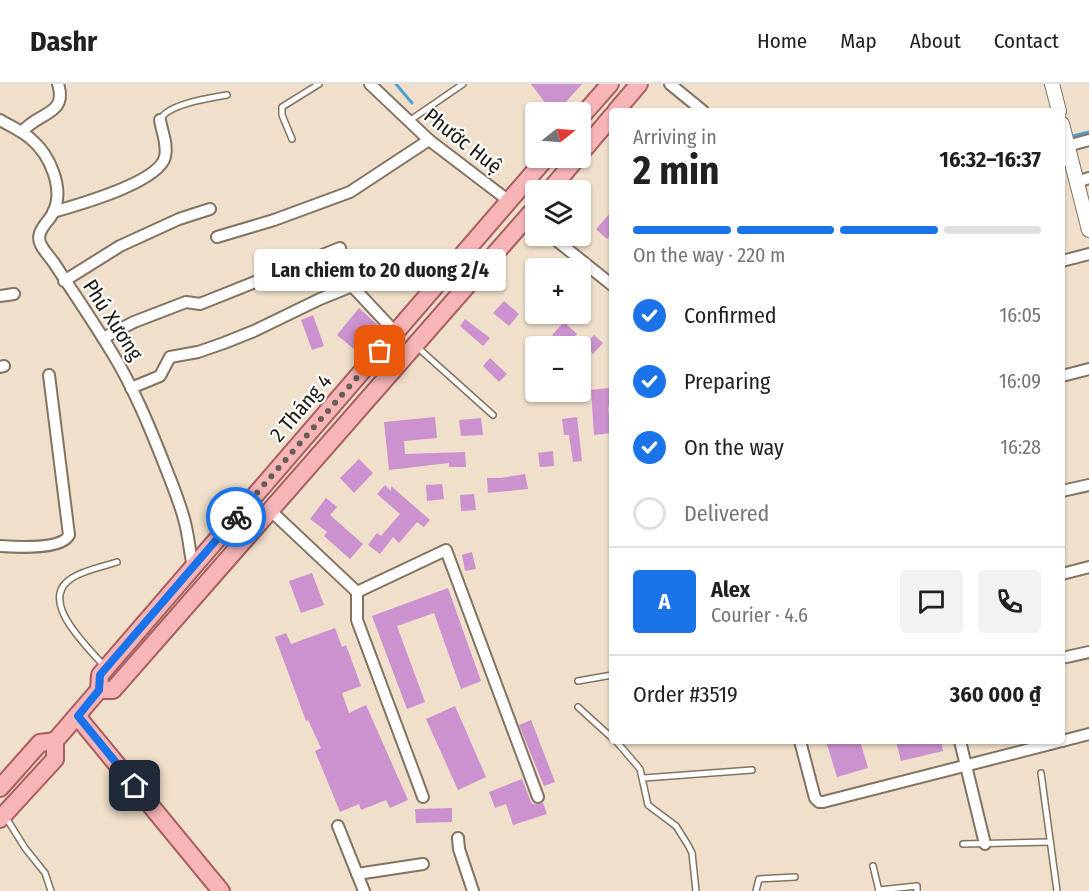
<!DOCTYPE html>
<meta charset="utf-8">
<style>
:root{--surface:#fff;--page:#f2f2f2;--text:#202124;--muted:#757577;--line:#e0e0e0;--accent:#1a73e8}
body{margin:0;font-family:"Fira Sans Condensed",sans-serif;background:var(--page);color:var(--text);height:100vh;display:flex;flex-direction:column;font-size:22px;white-space:nowrap}
*{box-sizing:border-box;margin:0}
p{font-size:20px;color:var(--muted)}
.icon{flex:none;width:33px;height:33px;fill:none;stroke:currentColor;stroke-width:2;stroke-linecap:round;stroke-linejoin:round}
.map{position:relative;flex:1;overflow:hidden}
.drawer{position:absolute;left:609px;top:24px;width:456px;height:636px;display:flex;flex-direction:column;background:var(--surface);border-radius:6px;box-shadow:0 2px 4px #0004}
.drawer>*{flex:none}
.needle{width:39px;rotate:73deg}
.controls{position:absolute;left:525px;top:18px;display:grid;gap:12px}
.controls a{display:grid;place-items:center;width:66px;height:66px;border-radius:6px;background:var(--surface);box-shadow:0 2px 4px #0004;font-size:30px}
.pin{position:absolute;display:grid;place-items:center;width:51px;height:51px;color:#fff;margin:-26px;border-radius:12px;box-shadow:0 3px 9px #0006}
.courier{position:absolute;display:grid;place-items:center;width:60px;height:60px;margin:-30px;border:4px solid #1a73e8;border-radius:50%;background:#fff;color:#222;box-shadow:0 2px 8px #0007}
.bubble{position:absolute;height:42px;border-radius:6px;background:var(--surface);box-shadow:0 2px 4px #0004;font-size:20px;font-weight:700;line-height:42px;text-align:center}
.headline em{font-style:normal;font-weight:700}
.headline div{display:flex;flex-direction:column-reverse}
.headline{display:flex;align-items:center;justify-content:space-between;height:102px;padding:0 24px}
h1{font-size:39px;font-weight:700;line-height:45px}
.bar{display:grid;grid-template-columns:repeat(4,1fr);gap:9px 6px;align-content:center;height:72px;padding:0 24px}
.bar i{height:8px;border-radius:4px;background:var(--line)}
.bar .selected{background:var(--accent)}
.bar p{grid-column:span 4}
.line{display:flex;align-items:center;gap:15px;padding:0 24px;border-top:2px solid var(--line)}
.line div{flex:1}
.round{display:grid;place-items:center;flex:none;width:63px;height:63px;border-radius:6px;background:var(--page)}
ol{padding:0 24px;list-style:none}
li{display:flex;align-items:center;gap:18px;height:66px}
li p{margin-inline-start:auto}
li .icon{padding:6px;border-radius:50%;background:var(--accent);color:#fff;stroke-width:4}
li:last-child{color:var(--muted)}
li i{width:33px;height:33px;border:3px solid var(--line);border-radius:50%}
header{display:flex;align-items:center;gap:36px;box-sizing:border-box;height:84px;padding:0 30px;background:var(--surface);border-bottom:2px solid var(--line)}
header strong{font-size:28px}
nav{display:flex;gap:33px;margin-inline-start:auto;font-size:21px}
.map>svg:first-child{display:block}
.lines{fill:none;stroke-linecap:round;stroke-linejoin:round}
.stream{stroke:#51a0d2;stroke-width:3}
.building{fill:#cc92cf}
.service-casing{stroke:#827462;stroke-width:8}
.minor-casing{stroke:#827462;stroke-width:14}
.tertiary-casing{stroke:#827462;stroke-width:16}
.primary-casing{stroke:#a85e5f;stroke-width:20}
.service{stroke:#fff;stroke-width:5}
.minor{stroke:#fff;stroke-width:10}
.tertiary{stroke:#fff;stroke-width:14}
.primary{stroke:#f8b5b8;stroke-width:16}
.done{stroke:#665e52;stroke-width:6;stroke-dasharray:0 10.8}
.route{stroke:#1a73e8;stroke-width:8}
.labels{text-anchor:middle;dominant-baseline:central;stroke-width:4.5;stroke-linejoin:round;paint-order:stroke}
.street-label{font-size:21px;fill:#1d1811;stroke:#fff}
</style>
<header>
<strong>Dashr</strong>
<nav><a>Home</a><a>Map</a><a>About</a><a>Contact</a></nav>
</header>
<div class="map">
<svg width="1089" height="807" viewBox="0 0 1089 807">
<rect width="100%" height="100%" fill="#efdfcb"/>
<g class="lines">
<g class="stream">
<path d="M396,0L412,19"/>
<path d="M1069,53L1089,48"/>
</g>
</g>
<g class="building">
<path d="M531,0H582L557,28H552Z"/>
<path d="M612,127V149L607,155L596,145Z"/>
<path d="M504,217L519,230L509,242L493,229Z"/>
<path d="M359,224L381,244L360,270L337,251Z"/>
<path d="M313,231L324,262L312,266L301,236Z"/>
<path d="M465,235L490,254L483,262L460,242Z"/>
<path d="M564,238L577,250L565,262L552,251Z"/>
<path d="M594,251L603,259L593,270L584,261Z"/>
<path d="M490,274L507,290L499,298L483,282Z"/>
<path d="M609,304L610,323H608L611,349L594,351L591,306Z"/>
<path d="M435,333L437,354L404,357L405,370L465,368L466,383H449V379L389,386L384,338Z"/>
<path d="M577,333L582,377L573,378L569,351H564L562,335Z"/>
<path d="M481,334L483,351L461,352L459,336Z"/>
<path d="M553,367L554,382L540,383L538,369Z"/>
<path d="M359,375L373,389L354,409L340,394Z"/>
<path d="M525,390L528,405L488,409L487,394H501Z"/>
<path d="M442,400L444,415L427,417L426,401Z"/>
<path d="M385,401L391,407V402L430,436L424,443L417,438L399,459L393,453L380,470L368,461L377,449L381,452L400,430L377,410Z"/>
<path d="M474,410L476,426L461,427L460,411Z"/>
<path d="M326,414L337,423L330,431L363,460L350,475L324,452L327,448L310,435Z"/>
<path d="M472,468L476,485L465,487L462,471Z"/>
<path d="M312,489L324,521L301,529L289,497Z"/>
<path d="M448,504L481,597L461,605L434,529L397,542L425,618L407,625L372,532Z"/>
<path d="M335,544L342,563L346,561L361,602L342,609L349,629L366,621L408,716L390,724L386,716L361,726L359,720L340,728L315,667L321,664L308,636L306,637L275,553L286,549L291,560Z"/>
<path d="M455,622L486,693L458,706L426,635Z"/>
<path d="M531,636L555,698L544,702L519,641Z"/>
<path d="M826,657H860L868,684L837,693Z"/>
<path d="M896,657H941L943,667L901,677Z"/>
<path d="M522,695L532,720L543,719L547,730L513,741L506,720L495,724L489,708Z"/>
<path d="M452,724V738L416,739L415,725Z"/>
</g>
<g class="lines">
<defs>
<g id="service">
<path d="M160,36C167,20 210,14 227,11"/>
<path d="M409,37L463,0"/>
<path d="M292,55L282,31V23L319,0"/>
<path d="M416,262L493,331"/>
<path d="M105,583C88,563 36,516 72,494C84,486 102,483 117,478"/>
<path d="M578,597L612,591"/>
<path d="M578,623L612,654"/>
<path d="M616,657L640,685L648,721L676,742L688,761L692,769L696,807"/>
<path d="M1041,689L1057,807"/>
<path d="M644,694L752,686"/>
<path d="M5,732L25,764L45,789L51,807"/>
<path d="M963,760L1050,758"/>
<path d="M873,782L879,807"/>
<path d="M879,806L917,802V807"/>
<path d="M756,807L759,795L795,793"/>
</g>
<g id="minor">
<path d="M370,0L429,56L509,117"/>
<path d="M670,0L703,27"/>
<path d="M0,36C10,42 22,47 31,55C50,71 65,105 53,129C48,139 34,148 41,161C44,167 50,173 54,179C73,208 93,237 111,267C134,304 151,346 167,387C174,405 182,424 186,443C189,456 190,470 193,483"/>
<path d="M22,48C38,28 68,31 58,0"/>
<path d="M1067,62L1089,56"/>
<path d="M1077,98L1089,94"/>
<path d="M53,128C77,121 158,99 165,73C168,61 162,48 160,36"/>
<path d="M551,152L612,201"/>
<path d="M217,153L274,136L350,108L429,56"/>
<path d="M1062,177L1089,170"/>
<path d="M64,197L120,162L179,135L210,125"/>
<path d="M0,212L14,210"/>
<path d="M103,254L134,238L186,218L200,220L340,164L352,202L396,249"/>
<path d="M0,283L4,282"/>
<path d="M1062,292L1089,285"/>
<path d="M131,304L160,292L170,273L198,268L224,259L254,247L320,215L352,202"/>
<path d="M1062,407L1089,401"/>
<path d="M270,426L357,508L446,466L538,713"/>
<path d="M0,462C15,463 62,466 69,451L49,291"/>
<path d="M1062,490L1089,483"/>
<path d="M357,508V536L423,713"/>
<path d="M1062,574L1089,568"/>
<path d="M800,657L815,714L819,718H823L1062,657"/>
<path d="M960,657L985,760"/>
<path d="M1062,657L1089,650"/>
<path d="M338,742L364,807"/>
<path d="M458,754L459,765L473,807"/>
<path d="M357,790L423,780"/>
</g>
<g id="tertiary">
<path d="M1052,0L1059,27"/>
<path d="M1062,40L1089,146"/>
</g>
<g id="primary">
<path d="M616,27L639,0"/>
<path d="M580,34L610,0"/>
<path d="M580,70L612,32"/>
<path d="M550,106L577,74"/>
<path d="M99,606H113L536,123"/>
<path d="M77,632L221,807"/>
<path d="M0,704L40,659L55,657"/>
<path d="M0,735L55,675V657L99,606L100,591L546,74"/>
</g>
</defs>
<use href="#service" class="service-casing"/>
<use href="#minor" class="minor-casing"/>
<use href="#tertiary" class="tertiary-casing"/>
<use href="#primary" class="primary-casing"/>
<use href="#service" class="service"/>
<use href="#minor" class="minor"/>
<use href="#tertiary" class="tertiary"/>
<use href="#primary" class="primary"/>
</g>
<g class="lines">
<path class="done" d="M236,433L380,267"/>
<path class="route" d="M135,702L78,632L99,606L100,591L236,433"/>
</g>
<g class="labels">
<g class="street-label">
<text transform="translate(463 57) rotate(38)">Phước Huệ</text>
<text transform="translate(113 236) rotate(57)">Phú Xương</text>
<text transform="translate(301 324) rotate(-49)">2 Tháng 4</text>
</g>
</g>
</svg>
<div class="controls">
<a><svg class="needle" viewBox="-14 -14 28 28"><path d="M0-13l5 13h-10z" fill="#e53935"/><path d="M0 13l5-13h-10z" fill="#757577"/></svg></a>
<a><svg class="icon" aria-label="layers" viewBox="0 0 24 24"><path d="M12 4l9 5-9 5-9-5zM3 14l9 5 9-5"/></svg></a>
<a>+</a>
<a>−</a>
</div>
<div class="pin" style="left:380px;top:267px;background:#ea580c"><svg class="icon" aria-label="bag" viewBox="0 0 24 24"><path d="M5 8h14l-1 12H6zM9 8a3 3 0 0 1 6 0"/></svg></div>
<div class="pin" style="left:135px;top:702px;background:#1f2937"><svg class="icon" aria-label="home" viewBox="0 0 24 24"><path d="M3 11l9-7 9 7M6 9v11h12V9"/></svg></div>
<div class="courier" style="left:236px;top:433px"><svg class="icon" aria-label="bike" viewBox="0 0 24 24"><circle cx="6" cy="16" r="4"/><circle cx="18" cy="16" r="4"/><path d="M6 16l4-8h5l3 8M10 8l3 8H6M13 5h3"/></svg></div>
<div class="bubble" style="left:254px;top:165px;width:252px">Lan chiem to 20 duong 2/4</div>
<section class="drawer">
<div class="headline"><div><h1>2 min</h1><p>Arriving in</p></div><em>16:32–16:37</em></div>
<div class="bar"><i class="selected"></i><i class="selected"></i><i class="selected"></i><i></i><p>On the way · 220 m</p></div>
<ol>
<li><svg class="icon" aria-label="check" viewBox="0 0 24 24"><path d="M5 12l5 5 9-10"/></svg>Confirmed<p>16:05</p></li>
<li><svg class="icon" aria-label="check" viewBox="0 0 24 24"><path d="M5 12l5 5 9-10"/></svg>Preparing<p>16:09</p></li>
<li><svg class="icon" aria-label="check" viewBox="0 0 24 24"><path d="M5 12l5 5 9-10"/></svg>On the way<p>16:28</p></li>
<li><i></i>Delivered</li>
</ol>
<div class="line" style="height:108px"><b class="round" style="background:var(--accent);color:#fff">A</b><div><b>Alex</b><p>Courier · 4.6</p></div><a class="round"><svg class="icon" aria-label="chat" viewBox="0 0 24 24"><path d="M4 5h16v11H9l-5 4z"/></svg></a><a class="round"><svg class="icon" aria-label="phone" viewBox="0 0 24 24"><path d="M5 4h4l2 5-3 2q2 4 5 5l2-3 5 2v4C11 20 4 13 5 4z"/></svg></a></div>
<div class="line" style="height:78px"><div>Order #3519</div><b>360 000 ₫</b></div>
</section>
</div>
